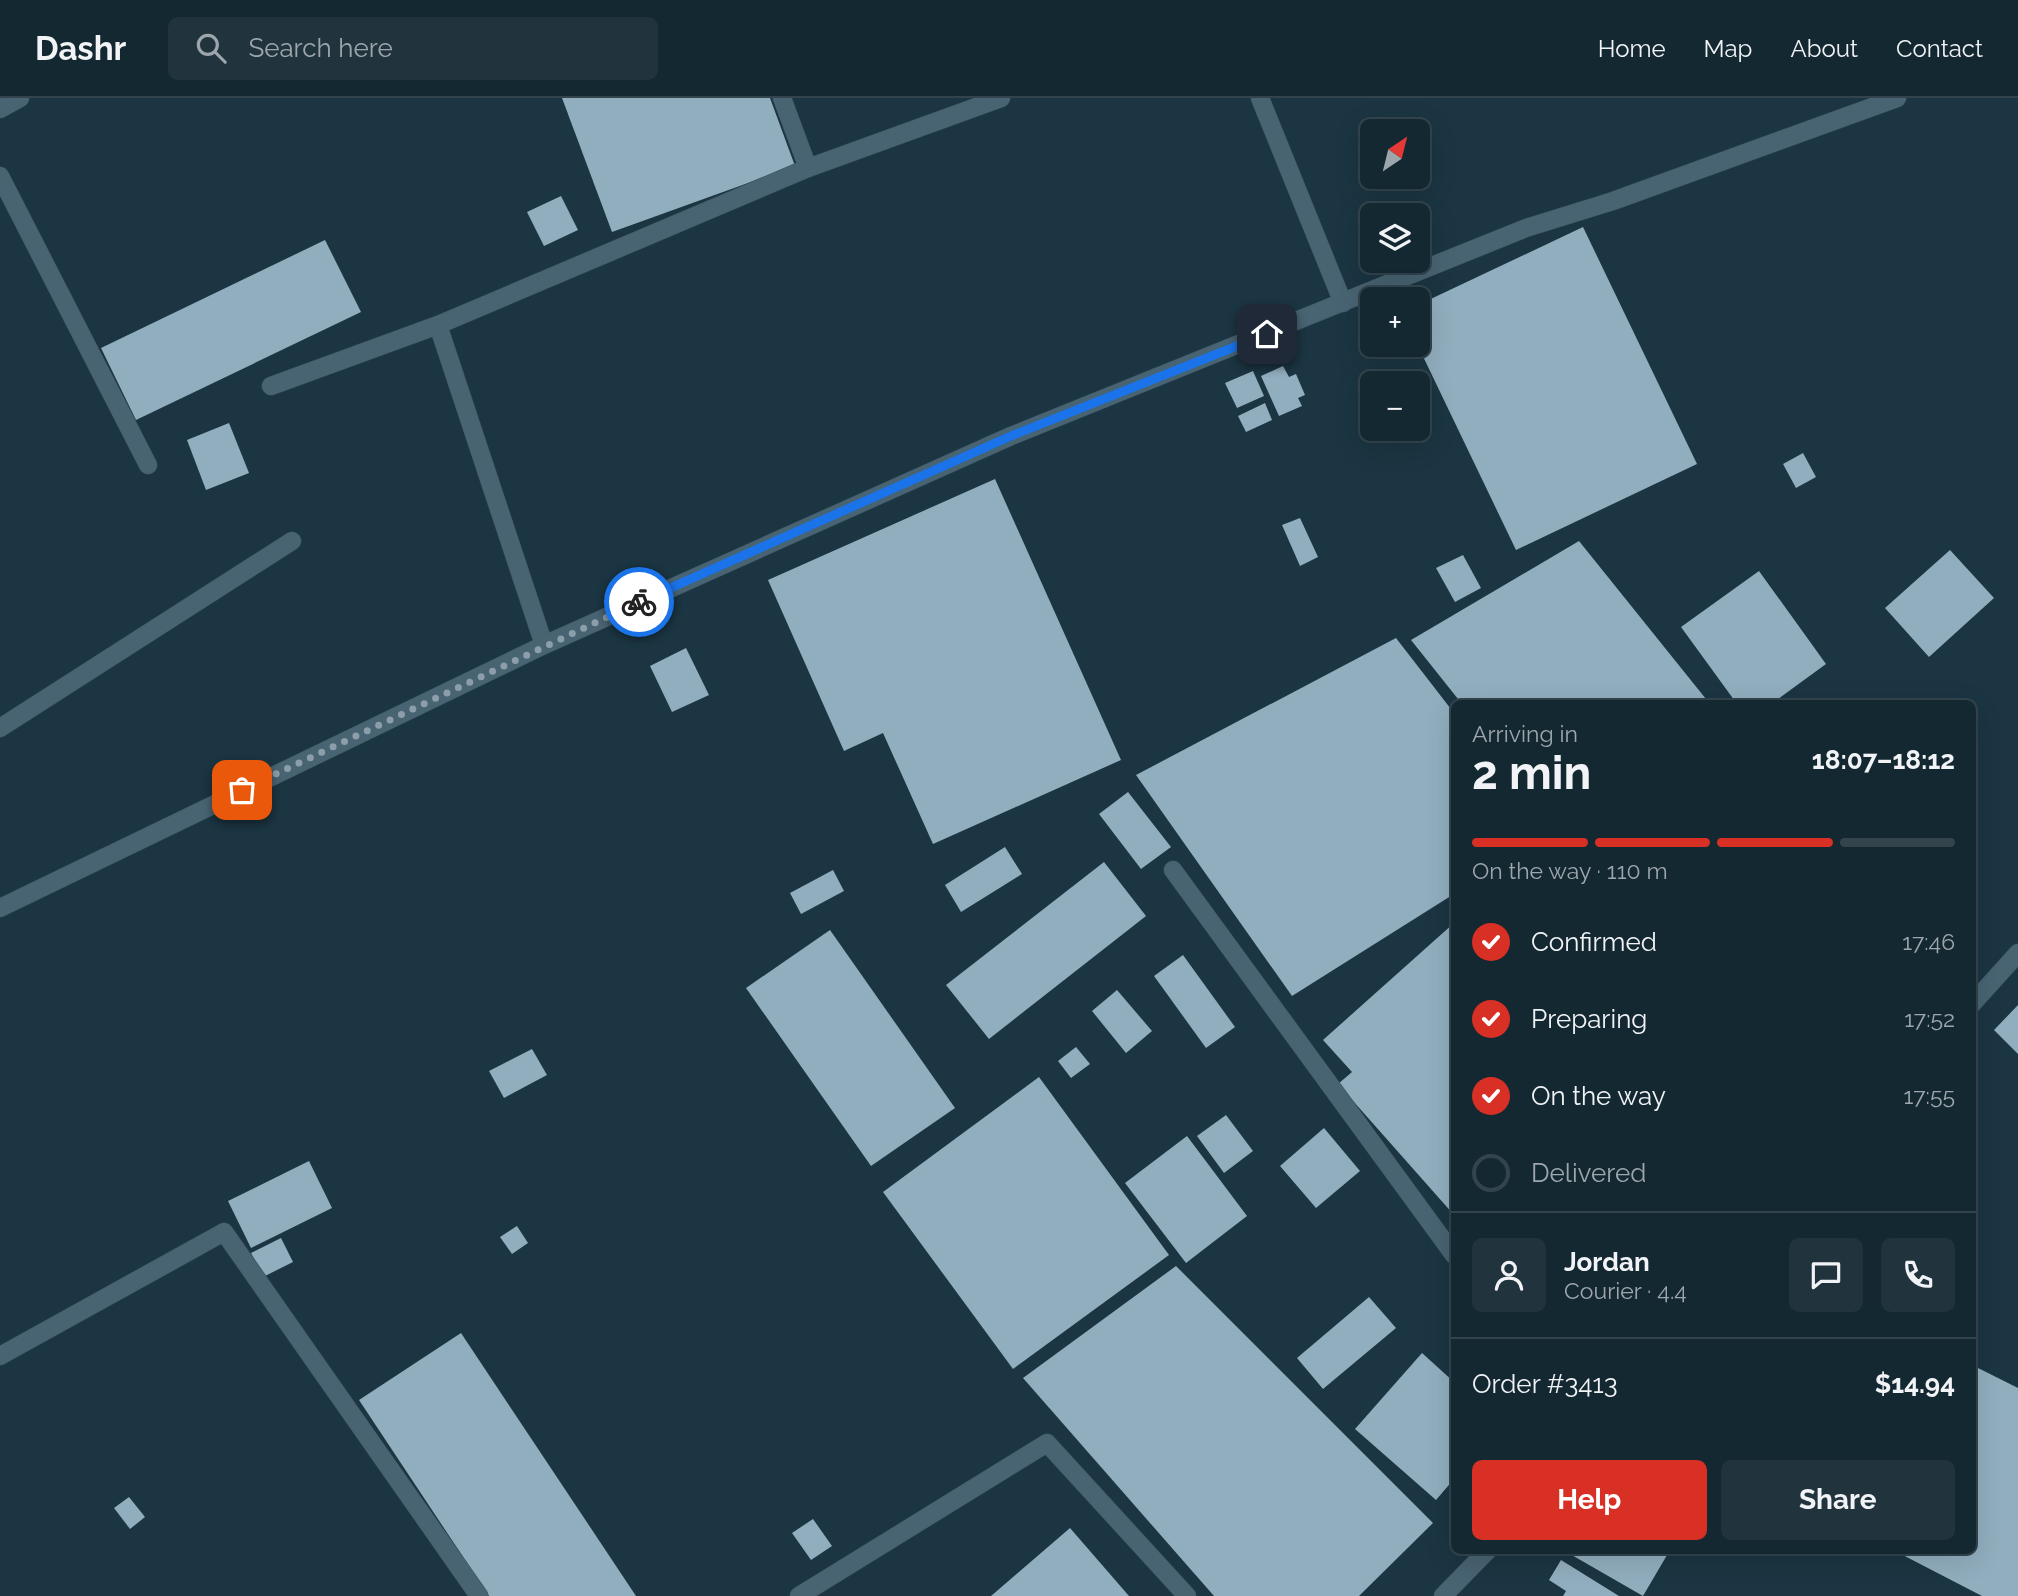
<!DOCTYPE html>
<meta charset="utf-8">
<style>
:root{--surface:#142832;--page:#21343e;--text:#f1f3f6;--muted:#9da6ac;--line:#33444d;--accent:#d93025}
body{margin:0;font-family:Raleway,sans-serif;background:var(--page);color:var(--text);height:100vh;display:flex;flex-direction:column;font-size:26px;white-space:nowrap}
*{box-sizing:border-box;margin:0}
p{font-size:23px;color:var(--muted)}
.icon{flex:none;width:38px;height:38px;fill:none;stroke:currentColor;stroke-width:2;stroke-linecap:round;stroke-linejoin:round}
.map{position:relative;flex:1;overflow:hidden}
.side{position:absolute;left:1451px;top:602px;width:525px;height:854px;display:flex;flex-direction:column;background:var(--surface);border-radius:10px;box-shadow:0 7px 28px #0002,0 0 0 2px var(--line)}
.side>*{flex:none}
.needle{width:46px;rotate:35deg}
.fabs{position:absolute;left:1360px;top:21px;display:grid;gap:14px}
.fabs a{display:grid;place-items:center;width:70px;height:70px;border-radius:10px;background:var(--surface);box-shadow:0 7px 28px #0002,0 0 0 2px var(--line);font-size:35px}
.pin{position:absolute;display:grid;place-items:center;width:60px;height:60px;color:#fff;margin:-30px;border-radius:14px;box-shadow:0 4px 10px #0006}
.courier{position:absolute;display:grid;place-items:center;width:70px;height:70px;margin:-35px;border:5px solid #1a73e8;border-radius:50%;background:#fff;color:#222;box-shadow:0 2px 9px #0007}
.overview em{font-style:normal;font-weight:700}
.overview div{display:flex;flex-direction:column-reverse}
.overview{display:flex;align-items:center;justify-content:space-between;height:119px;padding:0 21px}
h1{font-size:46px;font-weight:700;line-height:52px}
.bar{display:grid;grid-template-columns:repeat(4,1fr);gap:10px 7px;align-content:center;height:84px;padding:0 21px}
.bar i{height:9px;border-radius:5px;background:var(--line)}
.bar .current{background:var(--accent)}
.bar p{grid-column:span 4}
.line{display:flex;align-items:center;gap:18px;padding:0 21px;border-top:2px solid var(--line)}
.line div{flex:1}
.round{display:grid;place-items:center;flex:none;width:74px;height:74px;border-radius:10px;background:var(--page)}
ol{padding:0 21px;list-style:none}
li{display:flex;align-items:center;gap:21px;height:77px}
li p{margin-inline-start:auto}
li .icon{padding:7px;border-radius:50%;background:var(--accent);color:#fff;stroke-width:4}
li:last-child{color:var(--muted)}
li i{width:38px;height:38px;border:4px solid var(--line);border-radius:50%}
.cta{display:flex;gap:14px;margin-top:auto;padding:14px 21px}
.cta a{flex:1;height:80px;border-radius:10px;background:var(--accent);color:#fff;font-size:28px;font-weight:700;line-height:80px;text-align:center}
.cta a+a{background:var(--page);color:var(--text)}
header{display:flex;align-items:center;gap:42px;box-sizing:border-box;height:98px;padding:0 35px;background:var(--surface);border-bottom:2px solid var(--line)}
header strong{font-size:33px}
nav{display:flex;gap:38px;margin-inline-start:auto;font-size:24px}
.search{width:490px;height:63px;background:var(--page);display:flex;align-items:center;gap:18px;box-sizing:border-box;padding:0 24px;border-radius:10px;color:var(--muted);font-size:26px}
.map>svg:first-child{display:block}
.building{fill:#91aebe}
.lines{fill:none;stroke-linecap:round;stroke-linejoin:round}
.minor-casing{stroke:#3a505c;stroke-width:19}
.minor{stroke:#486372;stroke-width:18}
.done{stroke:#8b9ea9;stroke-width:7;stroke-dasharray:0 12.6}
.route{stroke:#1a73e8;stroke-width:9}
</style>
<header>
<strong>Dashr</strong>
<div class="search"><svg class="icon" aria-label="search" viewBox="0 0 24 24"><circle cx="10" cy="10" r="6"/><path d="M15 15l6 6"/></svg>Search here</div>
<nav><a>Home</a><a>Map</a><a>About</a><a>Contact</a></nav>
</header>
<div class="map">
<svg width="2018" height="1498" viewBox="0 0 2018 1498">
<rect width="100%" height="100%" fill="#1b3542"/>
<g class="building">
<path d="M562,0H770L795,68L612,134Z"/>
<path d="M561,98L578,132L544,148L527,114Z"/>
<path d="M1583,129L1697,366L1516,452L1418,248V207Z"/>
<path d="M325,142L361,214L136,322L101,250Z"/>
<path d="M1283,268L1289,279L1296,276L1305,297L1298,300L1302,308L1279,318L1261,278Z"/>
<path d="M1253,273L1264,298L1237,310L1225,285Z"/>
<path d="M1265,305L1272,322L1246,334L1238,318Z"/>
<path d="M229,325L249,375L206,392L187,342Z"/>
<path d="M1803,355L1816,379L1796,390L1783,366Z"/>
<path d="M995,381L1121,662L933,746L883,635L844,653L768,482Z"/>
<path d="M1300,420L1318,459L1300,468L1282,427Z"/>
<path d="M1579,443L1710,606H1462L1411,542Z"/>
<path d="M1950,452L1994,500L1929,559L1885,510Z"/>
<path d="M1463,457L1481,490L1455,504L1436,470Z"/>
<path d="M1759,473L1826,566L1771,606H1737L1681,529Z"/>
<path d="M1396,540L1454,615V796L1292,898L1136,677Z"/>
<path d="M686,550L709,597L672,614L650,568Z"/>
<path d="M1128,694L1171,749L1141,771L1099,716Z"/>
<path d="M1005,749L1022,776L961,814L945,787Z"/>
<path d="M1104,764L1146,818L989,941L946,887Z"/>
<path d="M833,772L844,793L801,816L790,795Z"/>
<path d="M1454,825V1117L1338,986L1352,974L1323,942Z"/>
<path d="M830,832L955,1010L871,1068L746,890Z"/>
<path d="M1183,857L1235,929L1206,950L1154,878Z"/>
<path d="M1117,892L1152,933L1126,955L1092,913Z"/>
<path d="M2018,907V956L1994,932Z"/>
<path d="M1076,949L1090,966L1071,980L1058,963Z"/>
<path d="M532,951L547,977L504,1000L489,973Z"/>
<path d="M1039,979L1169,1157L1013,1271L883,1094Z"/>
<path d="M1226,1017L1253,1053L1224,1075L1197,1038Z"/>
<path d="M1324,1030L1360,1073L1316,1110L1280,1068Z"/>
<path d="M1187,1038L1247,1118L1186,1165L1125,1085Z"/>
<path d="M309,1063L332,1110L251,1150L228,1103Z"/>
<path d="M517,1128L528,1145L512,1156L500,1139Z"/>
<path d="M281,1140L293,1164L263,1179L251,1155Z"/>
<path d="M1176,1168L1433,1425L1359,1498H1214L1023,1280Z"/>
<path d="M1369,1199L1396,1230L1323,1291L1297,1260Z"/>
<path d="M461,1235L636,1498H489L359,1302Z"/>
<path d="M1422,1255L1454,1284V1381L1436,1402L1355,1331Z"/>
<path d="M1972,1267L2018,1290V1498H1982L1893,1452H1972Z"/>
<path d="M129,1399L145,1419L130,1431L114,1410Z"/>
<path d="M813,1421L832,1448L811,1462L792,1435Z"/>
<path d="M1070,1430L1129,1498H991Z"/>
<path d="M1563,1452H1670L1643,1498Z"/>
<path d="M1561,1462L1619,1498H1563L1566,1493L1549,1482Z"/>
</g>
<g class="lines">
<defs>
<g id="minor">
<path d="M782,0L808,70L1001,0"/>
<path d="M1260,0L1343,205"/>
<path d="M0,11L20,0"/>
<path d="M0,78L148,367"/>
<path d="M438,227L544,547"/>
<path d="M271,288L438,227L808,70"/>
<path d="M0,630L292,443"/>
<path d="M1173,772L1454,1157"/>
<path d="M0,810L544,547L1011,338L1526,130L1613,103L1897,0"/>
<path d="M1972,906L2018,855"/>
<path d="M0,1258L224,1134L479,1498"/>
<path d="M799,1498L1047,1345L1187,1498"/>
<path d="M1443,1498L1488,1452"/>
</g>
</defs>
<use href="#minor" class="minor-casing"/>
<use href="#minor" class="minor"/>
</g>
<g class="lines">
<path class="done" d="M242,692L639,504"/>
<path class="route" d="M639,504L1011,338L1267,236"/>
</g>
</svg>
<div class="fabs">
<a><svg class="needle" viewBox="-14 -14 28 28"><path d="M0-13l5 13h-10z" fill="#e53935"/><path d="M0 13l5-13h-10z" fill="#9da6ac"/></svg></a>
<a><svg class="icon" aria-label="layers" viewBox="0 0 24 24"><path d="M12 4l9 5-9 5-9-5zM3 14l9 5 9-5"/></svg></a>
<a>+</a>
<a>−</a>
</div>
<div class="pin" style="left:242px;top:692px;background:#ea580c"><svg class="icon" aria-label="bag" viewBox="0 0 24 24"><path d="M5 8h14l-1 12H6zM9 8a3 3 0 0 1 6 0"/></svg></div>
<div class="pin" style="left:1267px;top:236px;background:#1f2937"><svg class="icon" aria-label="home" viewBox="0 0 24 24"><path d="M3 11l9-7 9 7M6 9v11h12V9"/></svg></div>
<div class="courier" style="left:639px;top:504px"><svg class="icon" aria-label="bike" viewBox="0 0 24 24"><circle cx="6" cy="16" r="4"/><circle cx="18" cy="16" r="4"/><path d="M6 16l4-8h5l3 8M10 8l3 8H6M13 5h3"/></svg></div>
<section class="side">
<div class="overview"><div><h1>2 min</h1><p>Arriving in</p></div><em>18:07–18:12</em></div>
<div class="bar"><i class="current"></i><i class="current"></i><i class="current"></i><i></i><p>On the way · 110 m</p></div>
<ol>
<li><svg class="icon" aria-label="check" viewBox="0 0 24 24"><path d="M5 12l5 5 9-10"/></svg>Confirmed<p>17:46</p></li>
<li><svg class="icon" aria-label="check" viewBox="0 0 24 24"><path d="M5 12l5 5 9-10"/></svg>Preparing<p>17:52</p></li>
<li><svg class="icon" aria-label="check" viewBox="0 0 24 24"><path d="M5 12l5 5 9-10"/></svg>On the way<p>17:55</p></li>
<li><i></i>Delivered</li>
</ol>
<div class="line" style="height:126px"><a class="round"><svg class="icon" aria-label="person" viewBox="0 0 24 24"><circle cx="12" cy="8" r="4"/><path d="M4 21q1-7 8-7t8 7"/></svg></a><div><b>Jordan</b><p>Courier · 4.4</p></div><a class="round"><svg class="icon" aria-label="chat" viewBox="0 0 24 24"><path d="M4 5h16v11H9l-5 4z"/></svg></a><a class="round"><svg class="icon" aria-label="phone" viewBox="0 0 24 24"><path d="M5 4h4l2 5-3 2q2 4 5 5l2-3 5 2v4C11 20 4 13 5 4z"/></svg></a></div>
<div class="line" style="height:91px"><div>Order #3413</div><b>$14.94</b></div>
<div class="cta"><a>Help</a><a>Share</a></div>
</section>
</div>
